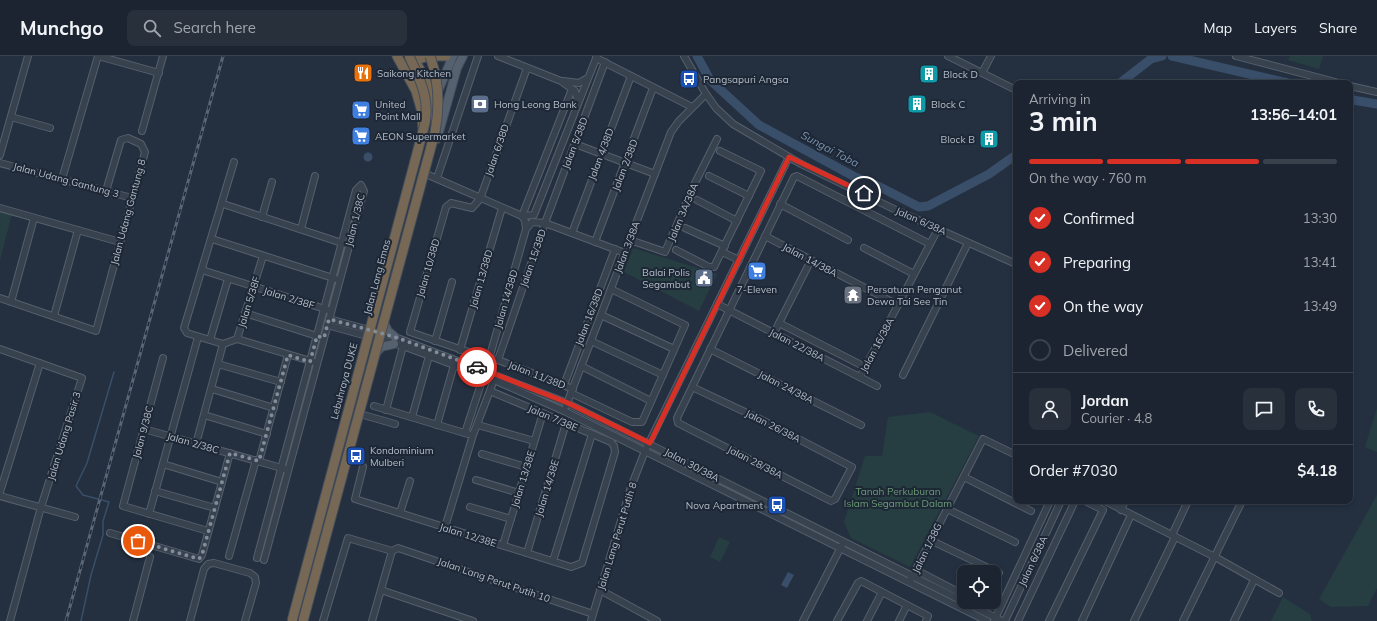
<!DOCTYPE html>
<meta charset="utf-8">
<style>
:root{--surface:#1b2430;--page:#28303c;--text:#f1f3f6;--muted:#a0a4ab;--line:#39414c;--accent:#d93025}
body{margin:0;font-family:Mulish,sans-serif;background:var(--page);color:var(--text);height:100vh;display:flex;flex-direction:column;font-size:15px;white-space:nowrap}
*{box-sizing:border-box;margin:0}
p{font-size:13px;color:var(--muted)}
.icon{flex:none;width:22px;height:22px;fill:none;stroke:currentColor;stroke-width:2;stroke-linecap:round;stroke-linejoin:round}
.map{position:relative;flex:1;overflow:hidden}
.side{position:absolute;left:1013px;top:24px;width:340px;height:424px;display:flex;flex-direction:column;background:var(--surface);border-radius:8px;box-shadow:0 2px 6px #0003,0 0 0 1px var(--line)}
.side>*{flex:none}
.controls{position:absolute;left:957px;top:509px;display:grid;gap:8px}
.controls a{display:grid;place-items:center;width:44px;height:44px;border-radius:8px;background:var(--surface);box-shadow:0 2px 6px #0003,0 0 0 1px var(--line);font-size:20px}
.pin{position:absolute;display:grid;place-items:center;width:34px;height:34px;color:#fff;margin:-17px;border:2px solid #fff;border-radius:50%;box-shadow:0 1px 4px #0007}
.courier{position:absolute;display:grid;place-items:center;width:40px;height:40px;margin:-20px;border:3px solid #d93025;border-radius:50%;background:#fff;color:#222;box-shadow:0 1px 5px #0007}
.headline em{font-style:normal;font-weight:700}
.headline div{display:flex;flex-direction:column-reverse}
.headline{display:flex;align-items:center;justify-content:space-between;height:68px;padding:0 16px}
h1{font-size:26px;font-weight:700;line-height:30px}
.bar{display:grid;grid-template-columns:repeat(4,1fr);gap:6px 4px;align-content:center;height:48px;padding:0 16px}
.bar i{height:5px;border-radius:3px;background:var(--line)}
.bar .selected{background:var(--accent)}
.bar p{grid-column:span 4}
.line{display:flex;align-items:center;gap:10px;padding:0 16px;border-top:1px solid var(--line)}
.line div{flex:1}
.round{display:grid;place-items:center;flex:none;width:42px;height:42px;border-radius:8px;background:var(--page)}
ol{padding:0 16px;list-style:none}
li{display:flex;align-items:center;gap:12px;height:44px}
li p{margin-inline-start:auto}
li .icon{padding:4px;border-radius:50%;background:var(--accent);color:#fff;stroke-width:4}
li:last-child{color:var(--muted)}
li i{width:22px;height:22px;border:2px solid var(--line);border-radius:50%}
header{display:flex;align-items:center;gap:24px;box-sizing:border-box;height:56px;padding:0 20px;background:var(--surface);border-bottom:1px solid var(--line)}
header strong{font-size:19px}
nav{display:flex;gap:22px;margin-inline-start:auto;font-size:14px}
.search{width:280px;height:36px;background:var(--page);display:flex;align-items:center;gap:10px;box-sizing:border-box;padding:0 14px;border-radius:8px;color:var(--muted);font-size:15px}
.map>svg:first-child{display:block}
.green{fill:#263e41}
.water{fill:#394e69}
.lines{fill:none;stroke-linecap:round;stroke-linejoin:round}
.stream{stroke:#394e69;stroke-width:1.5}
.river{stroke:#394e69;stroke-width:9}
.minor-casing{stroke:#56606d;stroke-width:8}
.major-casing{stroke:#424b59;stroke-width:10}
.highway-casing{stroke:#434d5a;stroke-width:11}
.minor{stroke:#38424f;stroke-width:6}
.major{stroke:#56616f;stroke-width:8}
.highway{stroke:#766855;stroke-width:9}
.rail-casing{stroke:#5a6677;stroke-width:3}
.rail{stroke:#1d2735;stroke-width:1.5;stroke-dasharray:4.5;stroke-linecap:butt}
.highway-bridge-casing{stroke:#434d5a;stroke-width:11;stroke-linecap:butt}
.highway-bridge{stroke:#766855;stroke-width:9}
.done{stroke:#828c9a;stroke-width:4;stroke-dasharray:0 7.2}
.route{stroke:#d93025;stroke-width:5}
.labels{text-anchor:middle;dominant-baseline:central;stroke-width:4;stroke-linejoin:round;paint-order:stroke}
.poi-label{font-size:10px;fill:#b5bdca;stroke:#1d2735;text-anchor:start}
.street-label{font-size:10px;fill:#b5bdca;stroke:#1d2735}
.park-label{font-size:10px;fill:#6b9c75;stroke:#1d2735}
.water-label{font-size:11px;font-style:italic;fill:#7c94b2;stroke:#1d2735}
</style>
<header>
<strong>Munchgo</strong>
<div class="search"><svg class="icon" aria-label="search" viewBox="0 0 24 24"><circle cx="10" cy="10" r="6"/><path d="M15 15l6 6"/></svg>Search here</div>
<nav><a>Map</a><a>Layers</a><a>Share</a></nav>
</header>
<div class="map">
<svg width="1377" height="565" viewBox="0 0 1377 565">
<rect width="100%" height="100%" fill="#243040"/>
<g class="green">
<path d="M1290,0H1323L1319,13L1288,4Z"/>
<path d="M0,155L12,158L0,204Z"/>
<path d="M633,192L717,218L699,255L624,216Z"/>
<path d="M1377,352V396L1365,391Z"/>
<path d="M930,356L979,380L910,511L851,482L844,466L865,400H882L888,361Z"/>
<path d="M1377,439V532L1368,550L1331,551L1319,543Z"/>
<path d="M719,481L730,486L720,506L710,501Z"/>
<path d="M1283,541L1310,558L1312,565H1271Z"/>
</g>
<g class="water">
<circle cx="368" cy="101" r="4.5"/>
<path d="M788,516L794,519L787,532L781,529Z"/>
</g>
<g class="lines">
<path class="stream" d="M81,565L91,519L103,479V465L109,446L83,439L76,430L87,407L114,316"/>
<g class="river">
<path d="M697,0L710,24L759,69L855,121L878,130L919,151L928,150L989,118L1016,99"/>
<path d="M1172,0L1288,27"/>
<path d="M1120,27L1151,3L1162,0"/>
<path d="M1353,44L1377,48"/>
</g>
<defs>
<g id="minor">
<path d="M98,0L159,17"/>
<path d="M498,0L561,25L575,35L578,45"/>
<path d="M684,0L706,38L716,52L733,68L801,108L898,155L1016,208"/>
<path d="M948,0L1016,34"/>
<path d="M1236,0L1339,27"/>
<path d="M596,2L692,51"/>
<path d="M527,12L480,143L472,152L451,147L446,151L410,276L489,303L498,304L573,333"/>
<path d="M982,17L991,0"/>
<path d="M563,25L579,27L586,23"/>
<path d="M1350,30L1377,36"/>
<path d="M11,61L50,72"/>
<path d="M142,75L163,0"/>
<path d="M575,88L655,118"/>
<path d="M0,99L28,0"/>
<path d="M234,106L184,272L187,277L223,288L237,283L263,200"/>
<path d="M0,107L132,142"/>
<path d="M426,118L522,160L534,159L597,0"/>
<path d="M709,120L749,140"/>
<path d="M437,122L478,0"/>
<path d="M62,123L98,0"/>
<path d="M697,144L737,165"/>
<path d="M223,148L345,188"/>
<path d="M780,148L848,184"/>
<path d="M0,152L120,186"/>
<path d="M522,160L572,33"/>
<path d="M262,161L272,126"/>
<path d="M685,172L725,190"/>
<path d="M301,173L315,120"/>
<path d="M526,173L532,166L545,167L625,197"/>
<path d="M572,177L631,20"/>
<path d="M765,180L898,249"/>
<path d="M212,183L336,223"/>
<path d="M630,184L665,196L694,129L717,83"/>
<path d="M595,186L653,32"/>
<path d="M864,192L914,218"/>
<path d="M676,194L709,211H714L761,115L720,95"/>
<path d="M722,196L739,204"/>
<path d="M202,214L328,254"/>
<path d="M0,242L96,275L145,96L141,88L128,82L121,84L106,135"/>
<path d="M11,246L34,162"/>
<path d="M717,248L877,330"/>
<path d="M245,257L320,281"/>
<path d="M601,259L674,293"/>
<path d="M54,260L78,174"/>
<path d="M329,263L395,281L567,347L1002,565"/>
<path d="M779,267L865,311"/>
<path d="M327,269L403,290L494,324L564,355L987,565"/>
<path d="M774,277L811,204"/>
<path d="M237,283L314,306"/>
<path d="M210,284L228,223"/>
<path d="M435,285L452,226"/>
<path d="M591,285L663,319"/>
<path d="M0,293L82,322L41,451L10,565"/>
<path d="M710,293L861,369"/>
<path d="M460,294L502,152"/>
<path d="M163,302L123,450L208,475"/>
<path d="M498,304L545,167L605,6"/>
<path d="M218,308L281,326"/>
<path d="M581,310L651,345"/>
<path d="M903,319L968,187"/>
<path d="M860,321L938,173"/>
<path d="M564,329L615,193"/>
<path d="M692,331L764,365L852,411L835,443L831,445L678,367L677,362L794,121L797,120L930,188"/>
<path d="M212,333L274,352"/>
<path d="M571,337L632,366H642L685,269L611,233"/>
<path d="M374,350L468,378"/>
<path d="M566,350L671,76L679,65L706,38"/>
<path d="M386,354L403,290"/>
<path d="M360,358L395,368"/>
<path d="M204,359L267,378"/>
<path d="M412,361L429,300"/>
<path d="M437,369L454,309"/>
<path d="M478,369L534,385"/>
<path d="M144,373L285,413"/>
<path d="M465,377L489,303L526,173L525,165L522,160"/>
<path d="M196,388L223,288"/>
<path d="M482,398L526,411"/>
<path d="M259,405L288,299"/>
<path d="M163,408L222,426"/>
<path d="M363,411L355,443L571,511L582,507L615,396L614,390L611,386L490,335"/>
<path d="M964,421L1031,455"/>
<path d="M476,424L519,437"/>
<path d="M155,435L215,452"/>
<path d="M0,436L40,307"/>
<path d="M0,440L75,461"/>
<path d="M1105,445L1215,501L1279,537"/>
<path d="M470,451L511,463"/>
<path d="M947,453L1015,486"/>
<path d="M1121,454L1125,445"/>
<path d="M400,457L410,425"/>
<path d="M149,458L198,281"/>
<path d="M445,471L473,379L494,324"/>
<path d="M110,477L199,503L202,499L230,397"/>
<path d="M1172,479L1188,445"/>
<path d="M930,484L999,517"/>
<path d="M503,489L543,357"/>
<path d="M527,497L566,367"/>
<path d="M229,500L256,404"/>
<path d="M257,502L356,134L361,129L364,135L264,504"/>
<path d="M553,505L592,378"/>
<path d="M916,514L964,539"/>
<path d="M911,523L983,383L1016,399"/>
<path d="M381,534L473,565"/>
<path d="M600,534L657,565"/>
<path d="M978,546L984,549"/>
<path d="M133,565L150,501"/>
<path d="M190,565L204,513L208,508L214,507L250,517L255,521L256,527L245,565"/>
<path d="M323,565L348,482L392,495"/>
<path d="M372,565L392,495L398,492L593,558"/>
<path d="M591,565L631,431L645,395L789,101"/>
<path d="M803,565L842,489"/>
<path d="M837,565L858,527L861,525L928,560L926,565"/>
<path d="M867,565L882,536"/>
<path d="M899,565L907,549"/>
<path d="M994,565L1050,445"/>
<path d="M1005,565L1061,445"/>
<path d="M1018,565L1075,445"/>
<path d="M1049,565L1103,454L1085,445"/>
<path d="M1082,565L1131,459"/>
<path d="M1134,565L1175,481"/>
<path d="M1183,565L1242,445"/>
<path d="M1234,565L1254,524"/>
</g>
<g id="major">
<path d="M438,35L453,0"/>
<path d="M437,83L457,12L463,0"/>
<path d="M384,267L388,275L395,281"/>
<path d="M376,297L381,291L394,288"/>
</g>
<g id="highway">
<path d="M411,0L419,3L428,0"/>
<path d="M437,0H446"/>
<path d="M414,5C428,23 431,38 430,60"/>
<path d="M391,195L423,75L422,56L416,35L397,0"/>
</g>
</defs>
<use href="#minor" class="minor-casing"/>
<use href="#major" class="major-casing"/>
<use href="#highway" class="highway-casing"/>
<use href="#minor" class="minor"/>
<use href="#major" class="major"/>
<use href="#highway" class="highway"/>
<defs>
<path id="rail" d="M66,565L223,0"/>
</defs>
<use href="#rail" class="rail-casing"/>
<use href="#rail" class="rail"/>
<defs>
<g id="highway-bridge">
<path d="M409,0C421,25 432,47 423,75"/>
<path d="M292,565L391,195"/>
<path d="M303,565L435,76C440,50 439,25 430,0"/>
</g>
</defs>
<use href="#highway-bridge" class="highway-bridge-casing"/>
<use href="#highway-bridge" class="highway-bridge"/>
</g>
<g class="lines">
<path class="done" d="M138,485L199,503L202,499L230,397L259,405L288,299L310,306L317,280L324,282L329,263L395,281L477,311"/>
<path class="route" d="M477,311L568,347L650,387L789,101L864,137"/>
</g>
<defs>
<symbol id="restaurant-square" viewBox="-11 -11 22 22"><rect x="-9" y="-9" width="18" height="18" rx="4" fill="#e8710a" stroke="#1d2735"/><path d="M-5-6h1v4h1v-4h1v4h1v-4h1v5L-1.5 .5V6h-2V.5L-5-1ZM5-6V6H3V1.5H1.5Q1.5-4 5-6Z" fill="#fff"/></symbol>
<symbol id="building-square" viewBox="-11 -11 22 22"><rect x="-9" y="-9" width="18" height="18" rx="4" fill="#0f9aa8" stroke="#1d2735"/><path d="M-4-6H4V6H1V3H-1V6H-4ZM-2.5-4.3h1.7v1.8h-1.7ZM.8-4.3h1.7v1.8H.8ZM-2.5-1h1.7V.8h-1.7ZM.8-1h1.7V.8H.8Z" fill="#fff"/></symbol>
<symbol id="bus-square" viewBox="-11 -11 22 22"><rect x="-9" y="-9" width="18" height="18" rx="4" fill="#1a4fb4" stroke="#1d2735"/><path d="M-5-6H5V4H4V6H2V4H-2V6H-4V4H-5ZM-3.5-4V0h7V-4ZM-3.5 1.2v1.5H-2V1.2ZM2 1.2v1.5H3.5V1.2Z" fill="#fff"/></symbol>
<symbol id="bank-square" viewBox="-11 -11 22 22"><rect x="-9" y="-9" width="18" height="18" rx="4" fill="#5c6f8a" stroke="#1d2735"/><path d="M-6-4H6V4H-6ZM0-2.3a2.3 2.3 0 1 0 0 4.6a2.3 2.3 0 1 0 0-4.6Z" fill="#fff"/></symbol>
<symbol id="supermarket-square" viewBox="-11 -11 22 22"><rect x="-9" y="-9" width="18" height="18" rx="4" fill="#3f7fe0" stroke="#1d2735"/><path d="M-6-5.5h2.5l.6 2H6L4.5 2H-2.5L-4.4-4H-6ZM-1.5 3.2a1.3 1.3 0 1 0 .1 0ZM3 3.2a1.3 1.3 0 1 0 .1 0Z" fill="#fff"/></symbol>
<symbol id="civic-square" viewBox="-11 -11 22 22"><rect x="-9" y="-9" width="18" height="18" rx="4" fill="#5c6f8a" stroke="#1d2735"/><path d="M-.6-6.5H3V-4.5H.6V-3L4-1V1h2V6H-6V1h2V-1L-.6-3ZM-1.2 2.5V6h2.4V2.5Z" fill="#fff"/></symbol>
<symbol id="temple-square" viewBox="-11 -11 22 22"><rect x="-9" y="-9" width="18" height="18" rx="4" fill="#6b7280" stroke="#1d2735"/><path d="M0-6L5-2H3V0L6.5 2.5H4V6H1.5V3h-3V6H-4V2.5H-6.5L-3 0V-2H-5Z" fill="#fff"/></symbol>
</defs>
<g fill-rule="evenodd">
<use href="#restaurant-square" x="352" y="6" width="22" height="22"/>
<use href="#building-square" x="918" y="7" width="22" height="22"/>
<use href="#bus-square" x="678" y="12" width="22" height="22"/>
<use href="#bank-square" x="469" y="37" width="22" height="22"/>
<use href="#building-square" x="906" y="37" width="22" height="22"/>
<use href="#supermarket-square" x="350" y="43" width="22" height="22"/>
<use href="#supermarket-square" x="350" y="69" width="22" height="22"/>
<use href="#building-square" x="978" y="72" width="22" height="22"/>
<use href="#supermarket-square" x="746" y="204" width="22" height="22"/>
<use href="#civic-square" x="693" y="211" width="22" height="22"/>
<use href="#temple-square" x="842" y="228" width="22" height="22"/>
<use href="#bus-square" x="345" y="389" width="22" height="22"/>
<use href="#bus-square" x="766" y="438" width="22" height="22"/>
</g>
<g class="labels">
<g class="poi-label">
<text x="377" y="17">Saikong Kitchen</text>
<text x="943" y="18">Block D</text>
<text x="703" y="23">Pangsapuri Angsa</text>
<text x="375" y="48">United<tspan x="375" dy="12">Point Mall</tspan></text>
<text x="494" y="48">Hong Leong Bank</text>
<text x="931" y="48">Block C</text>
<text x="375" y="80">AEON Supermarket</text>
<text x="975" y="83" text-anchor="end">Block B</text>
<text x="690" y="216" text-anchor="end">Balai Polis<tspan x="690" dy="12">Segambut</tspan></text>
<text x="757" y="233" text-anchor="middle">7-Eleven</text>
<text x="867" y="233">Persatuan Penganut<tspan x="867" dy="12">Dewa Tai See Tin</tspan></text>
<text x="370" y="394">Kondominium<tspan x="370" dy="12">Mulberi</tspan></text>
<text x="763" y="449" text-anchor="end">Nova Apartment</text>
</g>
<g class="street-label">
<text transform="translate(575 87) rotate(-69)">Jalan 5/38D</text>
<text transform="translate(497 94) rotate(-71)">Jalan 6/38D</text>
<text transform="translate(601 98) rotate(-69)">Jalan 4/38D</text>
<text transform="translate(625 109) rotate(-69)">Jalan 2/38D</text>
<text transform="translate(66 124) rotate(15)">Jalan Udang Gantung 3</text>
<text transform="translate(128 156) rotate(-75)">Jalan Udang Gantung 8</text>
<text transform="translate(683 156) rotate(-67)">Jalan 3A/38A</text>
<text transform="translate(355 164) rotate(-76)">Jalan 1/38C</text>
<text transform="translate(921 165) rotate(24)">Jalan 6/38A</text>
<text transform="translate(627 191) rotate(-69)">Jalan 3/38A</text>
<text transform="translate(533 202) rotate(-71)">Jalan 15/38D</text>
<text transform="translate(810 204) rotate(28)">Jalan 14/38A</text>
<text transform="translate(428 212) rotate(-74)">Jalan 10/38D</text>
<text transform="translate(377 221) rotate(-75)">Jalan Lang Emas</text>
<text transform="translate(481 223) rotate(-74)">Jalan 13/38D</text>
<text transform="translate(289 242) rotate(17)">Jalan 2/38F</text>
<text transform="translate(506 243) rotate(-74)">Jalan 14/38D</text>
<text transform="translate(249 246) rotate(-73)">Jalan 5/38F</text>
<text transform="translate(589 261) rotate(-69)">Jalan 16/38D</text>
<text transform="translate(797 289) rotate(27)">Jalan 22/38A</text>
<text transform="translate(877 289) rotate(-62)">Jalan 16/38A</text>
<text transform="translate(537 319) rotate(21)">Jalan 11/38D</text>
<text transform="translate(344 325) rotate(-75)">Lebuhraya DUKE</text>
<text transform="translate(786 331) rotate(27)">Jalan 24/38A</text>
<text transform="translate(553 362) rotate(23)">Jalan 7/38E</text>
<text transform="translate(773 370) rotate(27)">Jalan 26/38A</text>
<text transform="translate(143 376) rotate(-75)">Jalan 9/38C</text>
<text transform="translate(64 380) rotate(-73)">Jalan Udang Pasir 3</text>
<text transform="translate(193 387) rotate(16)">Jalan 2/38C</text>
<text transform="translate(755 406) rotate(27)">Jalan 28/38A</text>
<text transform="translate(692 409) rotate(28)">Jalan 30/38A</text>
<text transform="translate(523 423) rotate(-73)">Jalan 13/38E</text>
<text transform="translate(547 432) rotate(-73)">Jalan 14/38E</text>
<text transform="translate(468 479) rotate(17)">Jalan 12/38E</text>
<text transform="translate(617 480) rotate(-73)">Jalan Lang Perut Putih 8</text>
<text transform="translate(927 492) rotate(-64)">Jalan 1/38G</text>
<text transform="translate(1033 505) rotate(-65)">Jalan 6/38A</text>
<text transform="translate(494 524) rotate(19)">Jalan Lang Perut Putih 10</text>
</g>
<g class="park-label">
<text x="898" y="435">Tanah Perkuburan<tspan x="898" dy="12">Islam Segambut Dalam</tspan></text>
</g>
<g class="water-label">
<text transform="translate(830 93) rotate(28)">Sungai Toba</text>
</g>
</g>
</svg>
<div class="controls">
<a><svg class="icon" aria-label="locate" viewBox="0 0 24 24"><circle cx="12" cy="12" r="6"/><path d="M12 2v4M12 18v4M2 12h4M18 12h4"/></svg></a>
</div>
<div class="pin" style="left:138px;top:485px;background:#ea580c"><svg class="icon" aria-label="bag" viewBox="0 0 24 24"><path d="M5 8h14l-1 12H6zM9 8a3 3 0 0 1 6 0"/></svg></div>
<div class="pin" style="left:864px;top:137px;background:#1f2937"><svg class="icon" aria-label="home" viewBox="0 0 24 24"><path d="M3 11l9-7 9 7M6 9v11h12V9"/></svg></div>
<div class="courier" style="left:477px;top:311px"><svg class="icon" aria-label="car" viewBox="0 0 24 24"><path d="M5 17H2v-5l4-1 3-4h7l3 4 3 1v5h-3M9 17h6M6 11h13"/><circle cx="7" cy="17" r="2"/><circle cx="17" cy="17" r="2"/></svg></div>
<section class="side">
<div class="headline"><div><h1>3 min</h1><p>Arriving in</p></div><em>13:56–14:01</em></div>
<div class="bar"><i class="selected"></i><i class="selected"></i><i class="selected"></i><i></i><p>On the way · 760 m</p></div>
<ol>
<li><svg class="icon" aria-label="check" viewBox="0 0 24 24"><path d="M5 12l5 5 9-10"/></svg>Confirmed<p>13:30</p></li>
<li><svg class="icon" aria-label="check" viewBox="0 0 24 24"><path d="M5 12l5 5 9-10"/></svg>Preparing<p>13:41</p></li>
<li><svg class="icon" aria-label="check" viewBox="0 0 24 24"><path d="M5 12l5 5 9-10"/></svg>On the way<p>13:49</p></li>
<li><i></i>Delivered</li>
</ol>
<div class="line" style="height:72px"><a class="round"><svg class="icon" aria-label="person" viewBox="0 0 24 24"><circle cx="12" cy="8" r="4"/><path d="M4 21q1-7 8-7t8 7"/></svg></a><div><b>Jordan</b><p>Courier · 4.8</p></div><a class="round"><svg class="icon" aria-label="chat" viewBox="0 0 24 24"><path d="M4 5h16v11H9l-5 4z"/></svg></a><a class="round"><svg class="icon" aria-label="phone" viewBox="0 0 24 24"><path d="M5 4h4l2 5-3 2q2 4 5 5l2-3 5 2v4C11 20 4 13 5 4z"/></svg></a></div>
<div class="line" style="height:52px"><div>Order #7030</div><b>$4.18</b></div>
</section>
</div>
